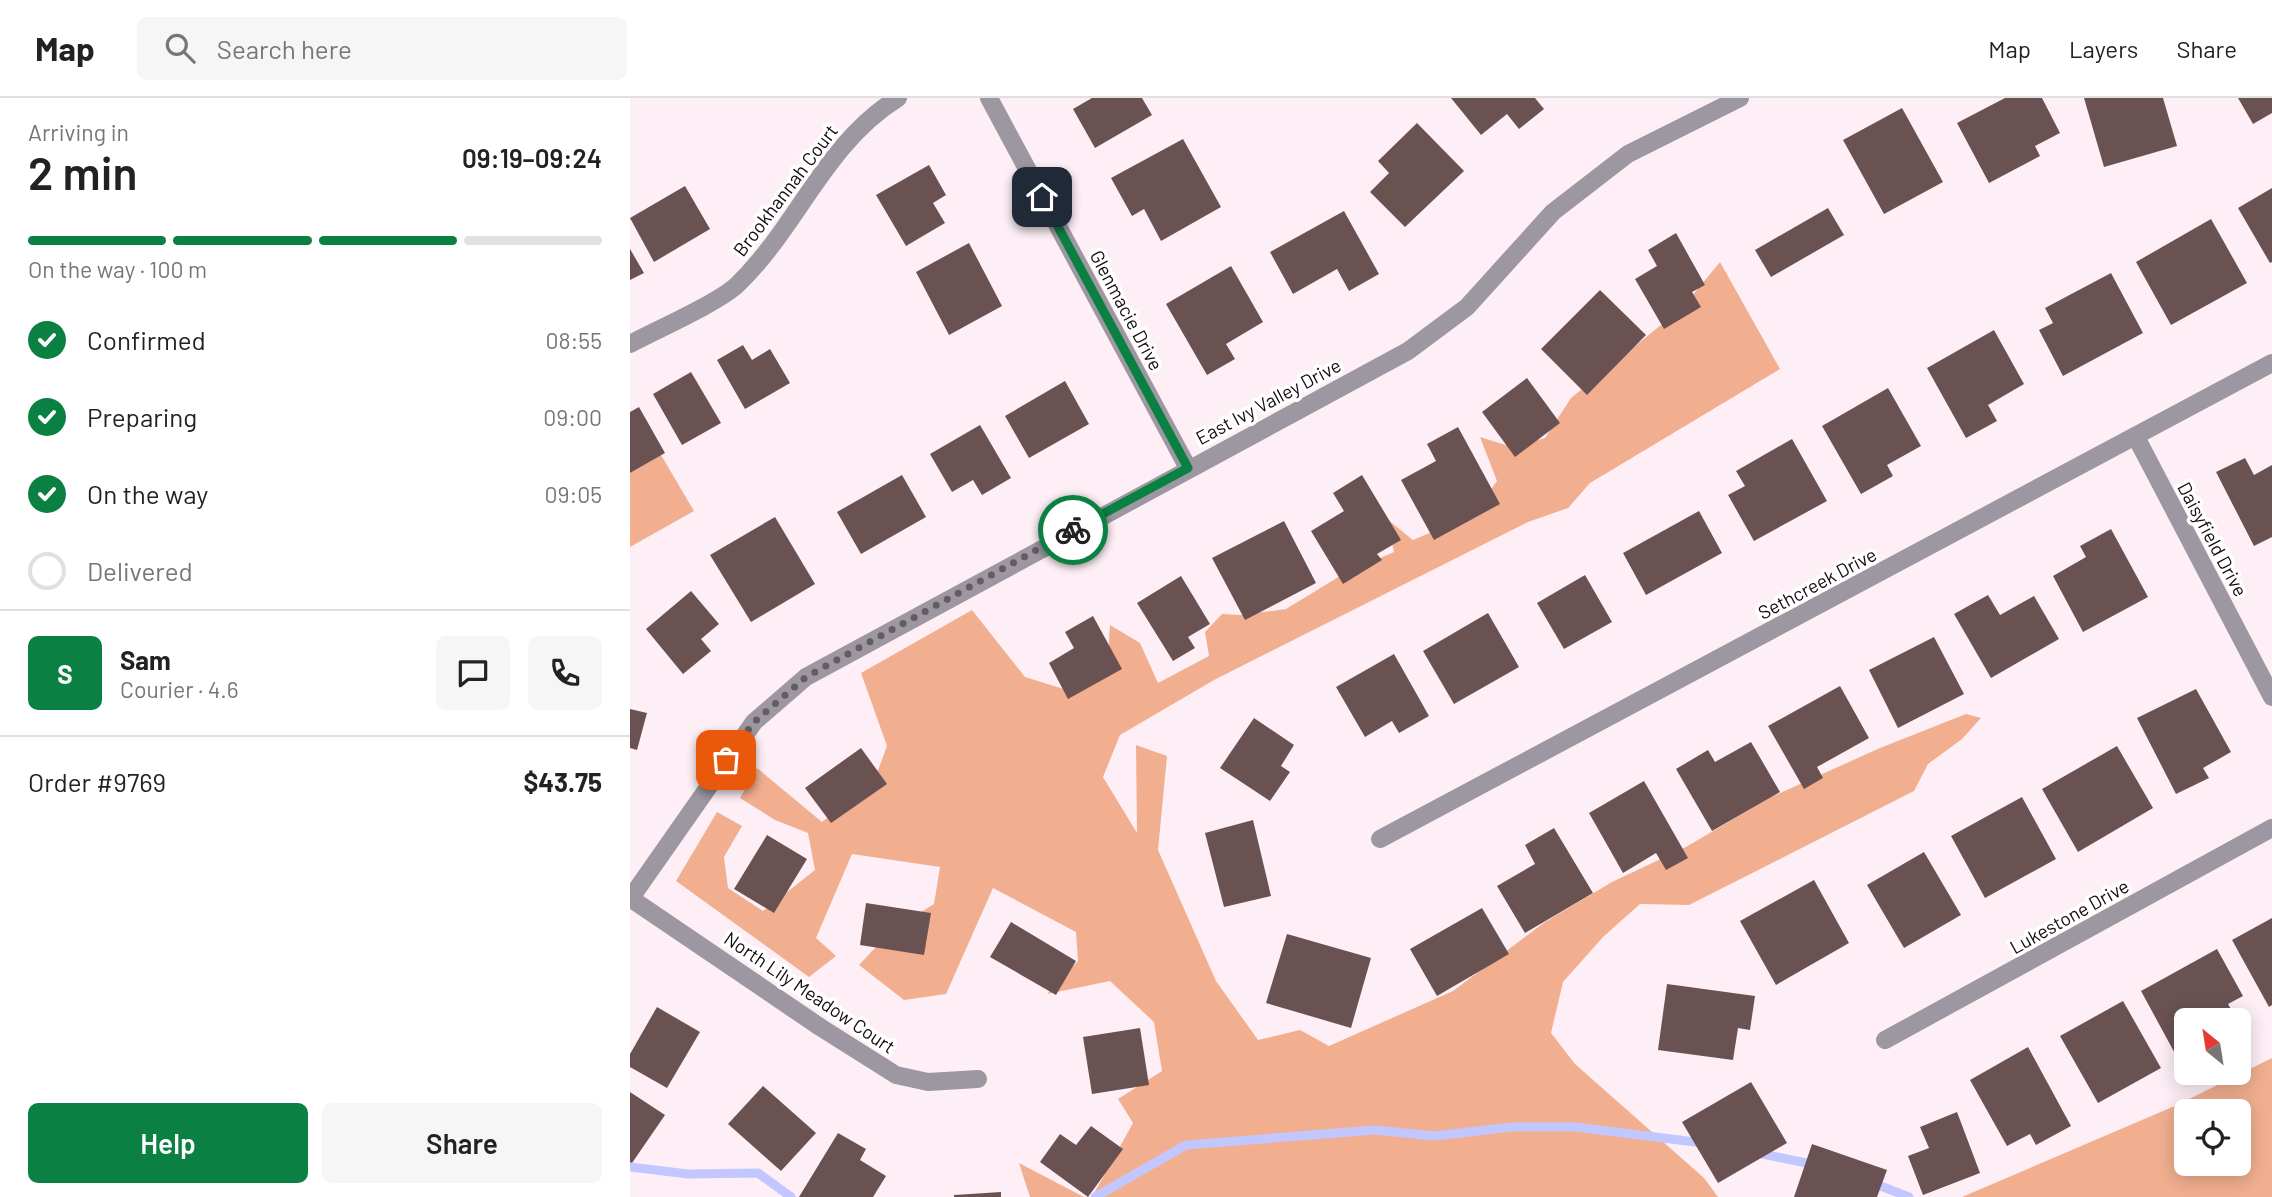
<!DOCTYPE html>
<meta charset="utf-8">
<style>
:root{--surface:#fff;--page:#f6f6f6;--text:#222;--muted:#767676;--line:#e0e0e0;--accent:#0b8043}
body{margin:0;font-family:Barlow,sans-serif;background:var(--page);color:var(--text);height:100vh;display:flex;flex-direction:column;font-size:26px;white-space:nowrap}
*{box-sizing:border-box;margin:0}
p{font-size:23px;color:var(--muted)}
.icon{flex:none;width:38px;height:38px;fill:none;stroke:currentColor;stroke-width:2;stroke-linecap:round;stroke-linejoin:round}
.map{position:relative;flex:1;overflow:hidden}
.side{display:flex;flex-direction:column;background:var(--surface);width:630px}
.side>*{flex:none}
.needle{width:46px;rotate:330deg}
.tools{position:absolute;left:1544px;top:910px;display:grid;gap:14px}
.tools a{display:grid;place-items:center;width:77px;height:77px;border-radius:10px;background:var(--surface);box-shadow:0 4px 18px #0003;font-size:35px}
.pin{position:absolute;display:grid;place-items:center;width:60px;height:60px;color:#fff;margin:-30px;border-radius:14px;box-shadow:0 4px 10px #0006}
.courier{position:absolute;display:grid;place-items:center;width:70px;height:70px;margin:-35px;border:5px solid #0b8043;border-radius:50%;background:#fff;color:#222;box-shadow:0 2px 9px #0007}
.headline em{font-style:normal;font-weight:600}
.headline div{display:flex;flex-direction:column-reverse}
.headline{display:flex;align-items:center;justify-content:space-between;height:119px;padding:0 28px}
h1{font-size:46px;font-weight:600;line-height:52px}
.bar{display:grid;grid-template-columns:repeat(4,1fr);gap:10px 7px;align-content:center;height:84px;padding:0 28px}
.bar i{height:9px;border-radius:5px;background:var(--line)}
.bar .on{background:var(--accent)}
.bar p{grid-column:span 4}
.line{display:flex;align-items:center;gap:18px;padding:0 28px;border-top:2px solid var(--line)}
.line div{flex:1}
.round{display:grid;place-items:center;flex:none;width:74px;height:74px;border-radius:10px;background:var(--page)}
ol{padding:0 28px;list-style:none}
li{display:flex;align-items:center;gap:21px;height:77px}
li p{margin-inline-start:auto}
li .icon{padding:7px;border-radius:50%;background:var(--accent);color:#fff;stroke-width:4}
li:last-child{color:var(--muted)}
li i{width:38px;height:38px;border:4px solid var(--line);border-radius:50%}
.cta{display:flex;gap:14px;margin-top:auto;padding:14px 28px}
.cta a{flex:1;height:80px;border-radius:10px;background:var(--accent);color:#fff;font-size:28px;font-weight:600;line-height:80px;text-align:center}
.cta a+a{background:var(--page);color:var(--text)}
header{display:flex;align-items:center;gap:42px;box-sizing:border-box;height:98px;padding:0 35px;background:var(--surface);border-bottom:2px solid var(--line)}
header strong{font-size:33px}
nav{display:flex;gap:38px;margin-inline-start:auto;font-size:24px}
.search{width:490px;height:63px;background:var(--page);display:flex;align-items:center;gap:18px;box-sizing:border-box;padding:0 24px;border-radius:10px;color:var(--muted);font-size:26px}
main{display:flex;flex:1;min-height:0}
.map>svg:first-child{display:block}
.green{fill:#f1af8f;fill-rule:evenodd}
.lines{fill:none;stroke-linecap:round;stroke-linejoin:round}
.stream{stroke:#c3c7ff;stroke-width:9}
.building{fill:#6a5253}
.minor{stroke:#9c97a0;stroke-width:18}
.done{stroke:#655b61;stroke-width:7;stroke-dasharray:0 12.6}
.route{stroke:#0b8043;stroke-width:9}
.labels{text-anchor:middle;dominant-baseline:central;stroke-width:7;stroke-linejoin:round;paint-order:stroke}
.street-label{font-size:19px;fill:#130b10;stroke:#fff}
</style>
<header>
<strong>Map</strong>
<div class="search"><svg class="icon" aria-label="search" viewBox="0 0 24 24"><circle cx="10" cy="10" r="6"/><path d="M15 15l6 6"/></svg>Search here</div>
<nav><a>Map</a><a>Layers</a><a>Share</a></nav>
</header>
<main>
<section class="side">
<div class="headline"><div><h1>2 min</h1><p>Arriving in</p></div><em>09:19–09:24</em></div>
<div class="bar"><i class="on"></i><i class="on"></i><i class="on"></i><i></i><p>On the way · 100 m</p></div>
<ol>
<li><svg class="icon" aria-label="check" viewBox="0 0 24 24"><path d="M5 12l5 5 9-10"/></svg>Confirmed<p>08:55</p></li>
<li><svg class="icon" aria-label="check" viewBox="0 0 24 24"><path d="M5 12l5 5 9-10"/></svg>Preparing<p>09:00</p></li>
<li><svg class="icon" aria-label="check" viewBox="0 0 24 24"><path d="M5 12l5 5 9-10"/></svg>On the way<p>09:05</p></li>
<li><i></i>Delivered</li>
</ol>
<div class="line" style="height:126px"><b class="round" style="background:var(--accent);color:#fff">S</b><div><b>Sam</b><p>Courier · 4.6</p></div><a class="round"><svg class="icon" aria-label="chat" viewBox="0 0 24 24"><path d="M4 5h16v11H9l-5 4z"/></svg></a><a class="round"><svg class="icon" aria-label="phone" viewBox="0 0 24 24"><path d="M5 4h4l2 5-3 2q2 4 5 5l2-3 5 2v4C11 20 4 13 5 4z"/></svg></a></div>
<div class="line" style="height:91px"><div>Order #9769</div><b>$43.75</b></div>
<div class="cta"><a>Help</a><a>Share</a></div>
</section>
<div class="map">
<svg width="1642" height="1099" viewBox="0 0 1642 1099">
<rect width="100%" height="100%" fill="#feeff7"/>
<g class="green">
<path d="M1090,164L1150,271L960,385L938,410L898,424L584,582L490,637L473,679L507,735L506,647L537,658L528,752L586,883L628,942L670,932L699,948L823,893L915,824L982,784L1056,749L1139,700L1250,650L1336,616L1351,620L1332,641L1298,666L1284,693L1059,807L1010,806L973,839L933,884L921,935L945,966L1074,1080L1088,1099H462L503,1025L488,1001L532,973L524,924L480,883L417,896L448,863L446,834L363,790L316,896L274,902L229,867L263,831L304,806L310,769L222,756L186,840L206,858L179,879L46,783L87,714L112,728L94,759L98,790L133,813L185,772L178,735L145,722L110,700L127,670L192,724L244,683L257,648L231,575L342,512L395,579L437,592L477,575L480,527L510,545L528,585L579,558L575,534L592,516L611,517L656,511L715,475L764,454L757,421L783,442L842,417L867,383L850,339L882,349L915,340L941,300L1052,210Z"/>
<path d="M31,357L64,413L0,449V375Z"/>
<path d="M1642,960V1099H1332L1547,1007ZM1608,1013V1066H1556V1013Z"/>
<path d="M389,1065L454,1099H400Z"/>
</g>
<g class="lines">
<g class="stream">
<path d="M1128,1055L1186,1067"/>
<path d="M0,1069L58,1076L128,1075L161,1099"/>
<path d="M1240,1084L1279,1099"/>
<path d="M465,1099L556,1047L745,1032L805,1038L881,1029H946L1073,1045"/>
</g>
</g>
<g class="building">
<path d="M462,0H512L522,17L465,50L443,11Z"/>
<path d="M821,0H905L914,11L889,31L877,16L851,37Z"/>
<path d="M1375,0H1412L1430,35L1405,48L1410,58L1359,85L1327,25Z"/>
<path d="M1454,0H1533L1547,48L1474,69Z"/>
<path d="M1608,0H1642V15L1623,26Z"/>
<path d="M1272,10L1313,84L1254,116L1213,42Z"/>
<path d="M787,25L834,73L775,129L740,94L759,75L748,63Z"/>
<path d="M553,41L591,109L531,143L514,111L502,118L481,80Z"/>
<path d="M299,67L316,97L303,105L315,125L276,148L246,97Z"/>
<path d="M55,88L80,131L24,164L0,120Z"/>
<path d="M1642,90V164L1640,165L1608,110Z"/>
<path d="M1198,110L1214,137L1141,179L1125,152Z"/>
<path d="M714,113L749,176L719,193L707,171L663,196L640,154Z"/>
<path d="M1581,121L1617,185L1541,227L1506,164Z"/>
<path d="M1046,135L1075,187L1062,194L1071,209L1034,231L1005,181L1027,168L1018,152Z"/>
<path d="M339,145L372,208L319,237L286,174Z"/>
<path d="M0,151L14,175L0,182Z"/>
<path d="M601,168L633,224L596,246L605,261L577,277L536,206Z"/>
<path d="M1481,175L1513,235L1433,278L1409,232L1423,225L1415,210Z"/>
<path d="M970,192L1016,237L957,297L911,251Z"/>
<path d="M1364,232L1394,286L1358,307L1367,323L1336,340L1297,270Z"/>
<path d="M113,247L122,262L140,251L160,285L115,311L87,262Z"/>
<path d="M61,274L91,325L52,347L23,296Z"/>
<path d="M897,280L930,325L885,359L852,314Z"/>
<path d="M435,283L459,326L399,360L375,318Z"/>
<path d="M1258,290L1291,348L1257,367L1263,378L1231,396L1192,328Z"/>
<path d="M9,309L35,355L0,375V314Z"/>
<path d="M350,327L381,380L352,397L343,382L322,394L300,356Z"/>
<path d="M828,329L870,406L804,442L771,382L806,363L797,346Z"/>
<path d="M1162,341L1197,403L1124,443L1098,397L1115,388L1106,373Z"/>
<path d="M1615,360L1624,377L1642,367V439L1624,448L1586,374Z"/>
<path d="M272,377L296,419L231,456L207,414Z"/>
<path d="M732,377L771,442L747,456L752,462L713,486L681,433L714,413L703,395Z"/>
<path d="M1069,413L1092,455L1016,497L993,455Z"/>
<path d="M145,419L185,486L121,524L80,457Z"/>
<path d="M654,423L686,485L615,522L582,460Z"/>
<path d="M1481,431L1518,499L1453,534L1423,478L1456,459L1450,448Z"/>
<path d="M955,477L982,524L934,551L907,505Z"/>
<path d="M551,478L580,526L558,539L565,550L543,563L507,505Z"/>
<path d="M61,493L89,526L71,541L81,553L53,576L16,531Z"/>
<path d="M1358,497L1370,517L1404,498L1429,541L1361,580L1324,516Z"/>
<path d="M858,515L889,569L824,606L793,553Z"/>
<path d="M463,518L492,571L438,601L419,565L444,550L435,534Z"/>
<path d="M1304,539L1334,596L1268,630L1239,572Z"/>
<path d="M764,556L799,618L769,635L762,623L735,639L706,589Z"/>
<path d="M1210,588L1239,640L1187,669L1193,680L1174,691L1138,628Z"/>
<path d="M1566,591L1601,654L1573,670L1579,680L1546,696L1507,620Z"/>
<path d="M0,611L17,615L7,652L0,650Z"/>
<path d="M624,620L664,647L651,668L660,674L640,703L590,670Z"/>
<path d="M1121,644L1150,694L1082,733L1046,671L1078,652L1085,664Z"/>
<path d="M1487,648L1523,710L1448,754L1412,691Z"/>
<path d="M231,650L257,686L201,725L175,690Z"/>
<path d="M1014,683L1058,760L1036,772L1026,755L993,775L959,715Z"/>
<path d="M1392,699L1426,761L1355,800L1321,738Z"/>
<path d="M623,722L641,798L594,809L575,735Z"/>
<path d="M924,730L963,795L895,835L867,788L905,766L895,747Z"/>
<path d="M137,737L177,761L144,815L104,791Z"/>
<path d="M1294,754L1331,817L1274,850L1237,787Z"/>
<path d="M1184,782L1219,845L1146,887L1110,823Z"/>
<path d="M236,805L301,815L294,857L230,847Z"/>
<path d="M852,810L879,856L807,898L780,851Z"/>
<path d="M1642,820V907L1639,909L1602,842Z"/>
<path d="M381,824L446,863L426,897L360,859Z"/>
<path d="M657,836L741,860L721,930L636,905Z"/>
<path d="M1587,851L1613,898L1598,906L1606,920L1556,922V957L1548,961L1511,893Z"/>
<path d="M1037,886L1125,898L1120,932L1108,930L1103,962L1028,952Z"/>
<path d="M1493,903L1531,970L1468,1005L1430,938Z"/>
<path d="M27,909L70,934L37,990L0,969V956Z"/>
<path d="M510,930L519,987L462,996L453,939Z"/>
<path d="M1398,949L1441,1028L1406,1047L1400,1036L1377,1048L1340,982Z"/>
<path d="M1121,984L1157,1045L1088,1085L1052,1024Z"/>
<path d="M133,988L186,1035L151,1073L98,1026Z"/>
<path d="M0,994L35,1017L2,1065L0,1064Z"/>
<path d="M1327,1014L1350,1075L1293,1097L1278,1058L1299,1050L1290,1029Z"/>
<path d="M461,1028L493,1051L458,1099L410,1064L430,1036L446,1047Z"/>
<path d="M208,1035L236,1051L230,1062L256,1078L243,1099H169Z"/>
<path d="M1182,1046L1257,1072L1247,1099H1164Z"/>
<path d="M371,1094V1099H324V1097Z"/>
</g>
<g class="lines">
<g class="minor">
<path d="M359,0L558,370"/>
<path d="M0,246C26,232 90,204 108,186C168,128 195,45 268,0"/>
<path d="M1506,339L1642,599"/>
<path d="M750,741L1642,265"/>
<path d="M0,800L190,929L266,977L298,984L348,981"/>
<path d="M0,801L124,624L176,579L778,253L837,209L923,114L998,56L1110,0"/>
<path d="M1255,942L1642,730"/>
</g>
</g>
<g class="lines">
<path class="done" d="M96,662L124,624L176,579L443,432"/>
<path class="route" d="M412,99L558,370L443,432"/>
</g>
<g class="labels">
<g class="street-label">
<text transform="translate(155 92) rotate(-53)">Brookhannah Court</text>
<text transform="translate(497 212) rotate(62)">Glenmacie Drive</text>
<text transform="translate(638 303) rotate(-28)">East Ivy Valley Drive</text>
<text transform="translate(1583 441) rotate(62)">Daisyfield Drive</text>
<text transform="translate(1187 485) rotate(-28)">Sethcreek Drive</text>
<text transform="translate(1439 818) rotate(-29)">Lukestone Drive</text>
<text transform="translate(180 894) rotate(34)">North Lily Meadow Court</text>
</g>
</g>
</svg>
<div class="tools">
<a><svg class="needle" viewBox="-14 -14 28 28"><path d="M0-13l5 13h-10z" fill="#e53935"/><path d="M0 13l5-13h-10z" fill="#767676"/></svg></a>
<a><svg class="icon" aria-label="locate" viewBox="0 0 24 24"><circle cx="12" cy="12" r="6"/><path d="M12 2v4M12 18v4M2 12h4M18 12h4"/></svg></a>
</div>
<div class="pin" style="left:96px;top:662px;background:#ea580c"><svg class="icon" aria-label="bag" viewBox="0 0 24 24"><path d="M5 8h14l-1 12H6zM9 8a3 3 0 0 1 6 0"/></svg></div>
<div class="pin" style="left:412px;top:99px;background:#1f2937"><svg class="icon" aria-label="home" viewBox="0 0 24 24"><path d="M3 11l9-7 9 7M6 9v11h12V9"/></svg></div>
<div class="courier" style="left:443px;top:432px"><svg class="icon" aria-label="bike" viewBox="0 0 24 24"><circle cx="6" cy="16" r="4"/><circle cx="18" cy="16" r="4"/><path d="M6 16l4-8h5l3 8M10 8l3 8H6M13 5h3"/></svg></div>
</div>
</main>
